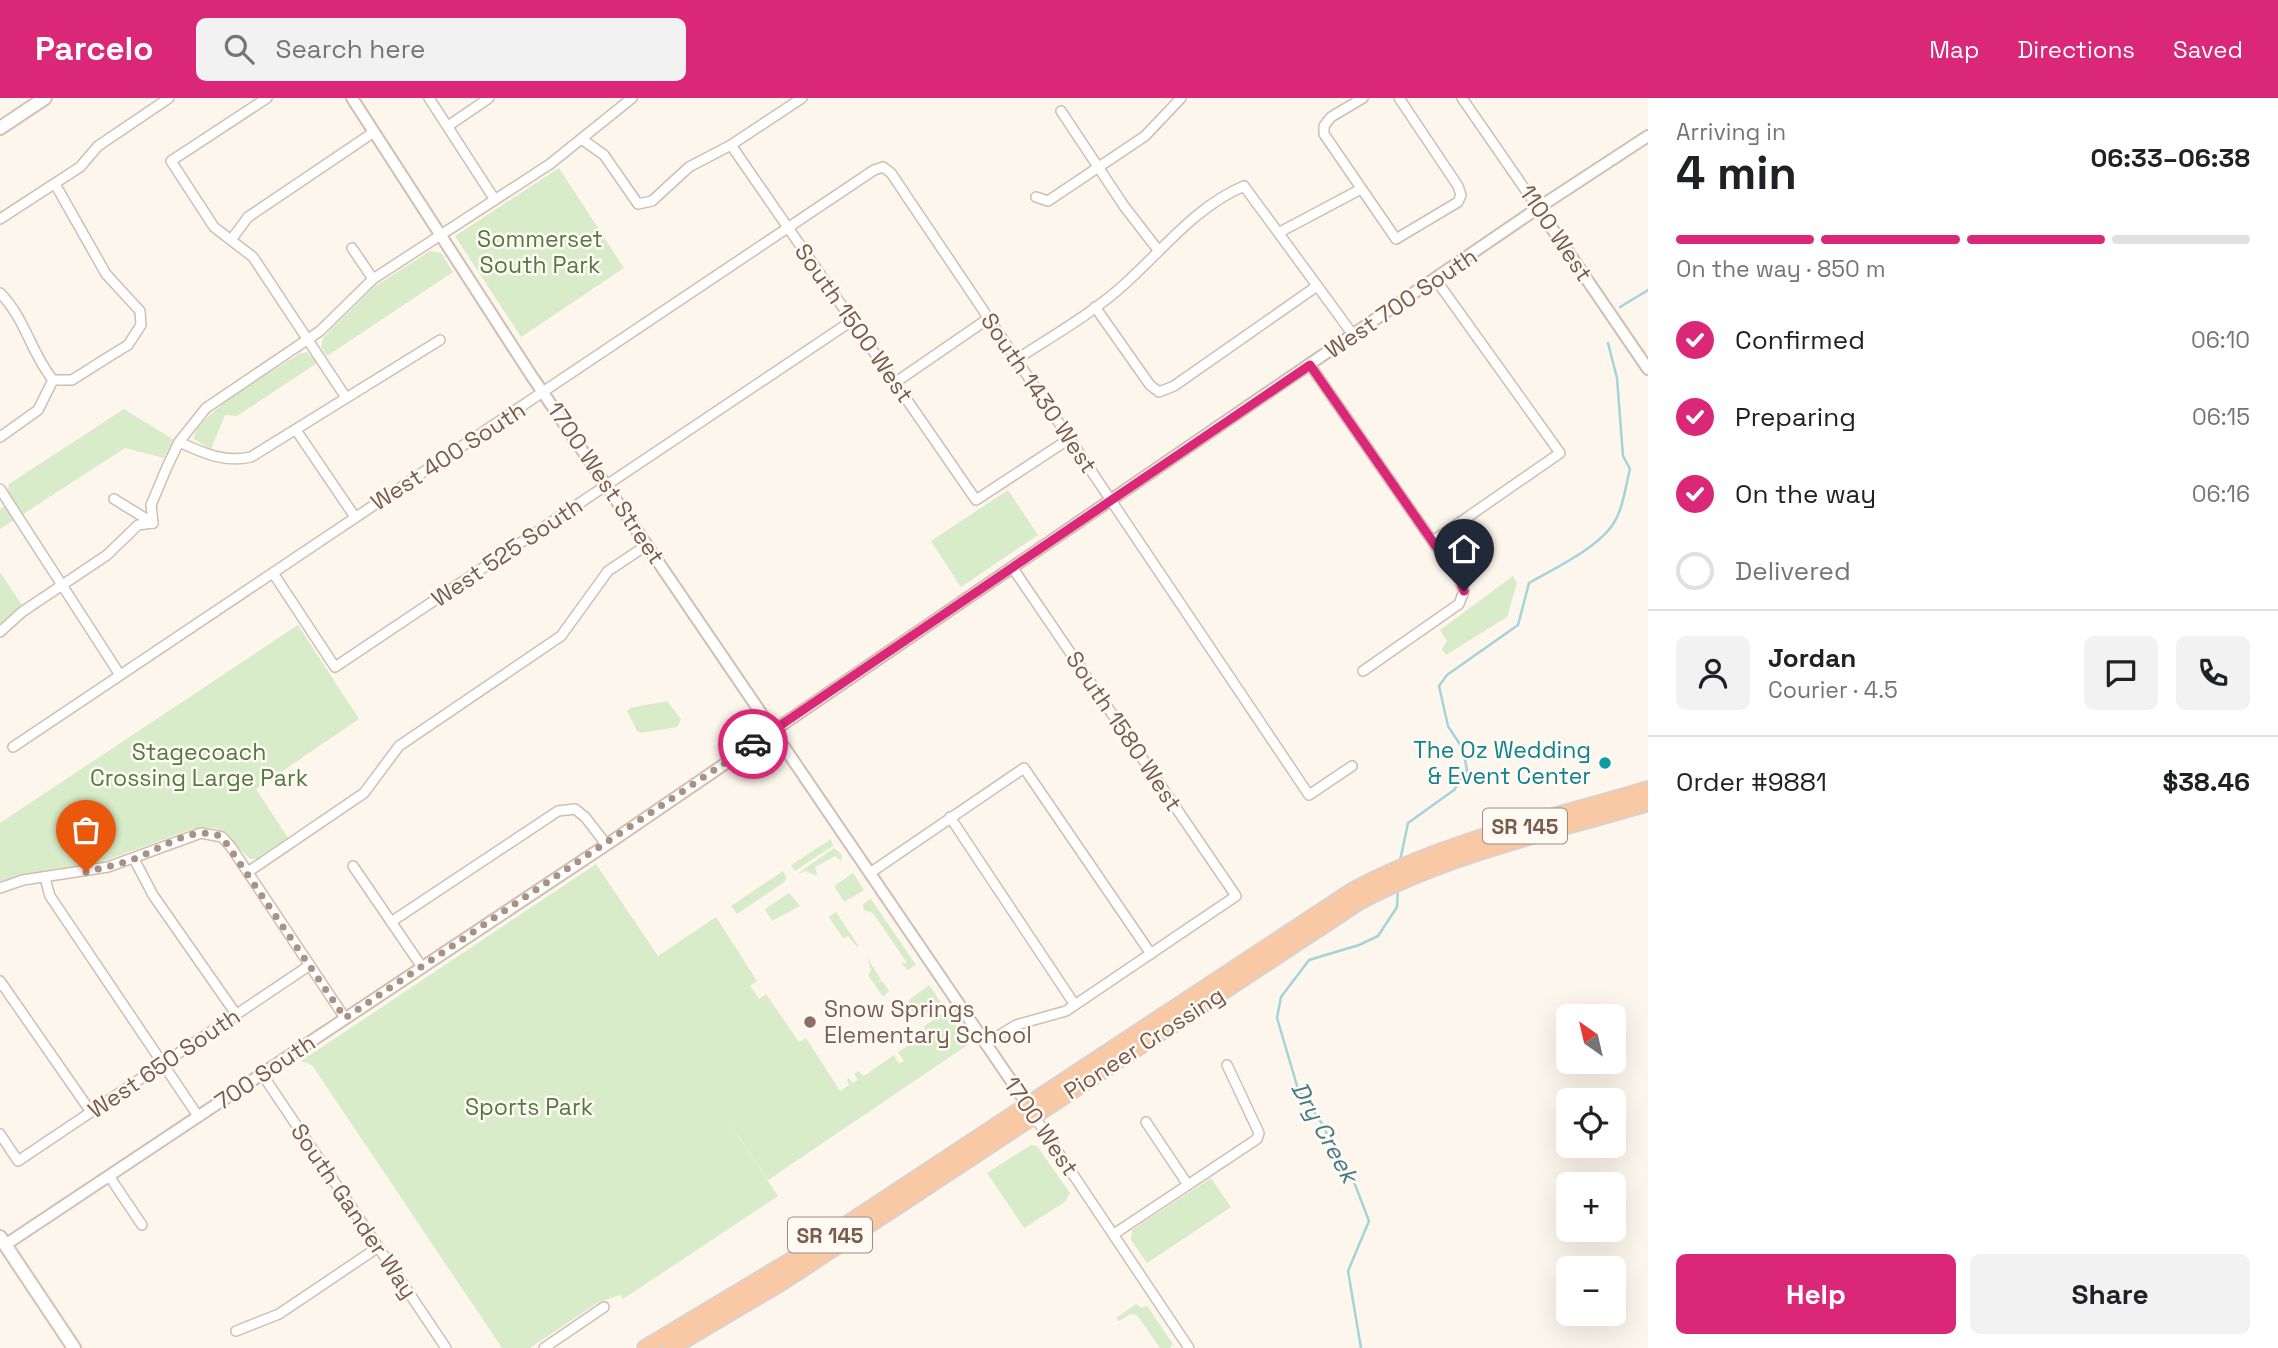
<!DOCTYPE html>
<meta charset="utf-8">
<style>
:root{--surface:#fff;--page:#f2f2f2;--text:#202124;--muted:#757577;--line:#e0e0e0;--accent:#db2777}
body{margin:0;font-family:"Space Grotesk",sans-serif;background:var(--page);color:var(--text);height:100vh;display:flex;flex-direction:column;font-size:26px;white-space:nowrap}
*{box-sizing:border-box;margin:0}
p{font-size:23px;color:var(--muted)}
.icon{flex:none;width:38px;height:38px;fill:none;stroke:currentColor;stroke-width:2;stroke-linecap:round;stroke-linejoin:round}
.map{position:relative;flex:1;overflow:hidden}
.panel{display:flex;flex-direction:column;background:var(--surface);width:630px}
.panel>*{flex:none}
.needle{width:46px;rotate:326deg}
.controls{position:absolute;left:1556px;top:906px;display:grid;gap:14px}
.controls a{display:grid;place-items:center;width:70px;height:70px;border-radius:10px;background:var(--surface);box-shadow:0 7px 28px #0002;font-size:35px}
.pin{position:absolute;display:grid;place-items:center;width:60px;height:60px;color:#fff;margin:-72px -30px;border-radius:50% 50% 50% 0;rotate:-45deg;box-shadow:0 0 7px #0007}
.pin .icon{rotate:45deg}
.courier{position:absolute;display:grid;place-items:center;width:70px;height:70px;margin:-35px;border:5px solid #db2777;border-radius:50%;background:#fff;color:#222;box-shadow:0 2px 9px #0007}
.summary em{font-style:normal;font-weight:700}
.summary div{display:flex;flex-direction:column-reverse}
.summary{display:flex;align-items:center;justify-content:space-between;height:119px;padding:0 28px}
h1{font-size:46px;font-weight:700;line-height:52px}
.bar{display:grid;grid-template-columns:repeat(4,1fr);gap:10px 7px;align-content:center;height:84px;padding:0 28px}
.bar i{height:9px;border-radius:5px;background:var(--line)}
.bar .on{background:var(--accent)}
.bar p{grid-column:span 4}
.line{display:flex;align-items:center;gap:18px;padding:0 28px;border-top:2px solid var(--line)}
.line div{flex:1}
.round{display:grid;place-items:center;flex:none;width:74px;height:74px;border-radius:10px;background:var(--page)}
ol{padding:0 28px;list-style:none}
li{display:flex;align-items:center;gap:21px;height:77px}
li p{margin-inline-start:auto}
li .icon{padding:7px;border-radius:50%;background:var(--accent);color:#fff;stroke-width:4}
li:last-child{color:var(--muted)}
li i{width:38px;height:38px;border:4px solid var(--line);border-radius:50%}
.primary-button{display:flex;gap:14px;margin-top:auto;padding:14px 28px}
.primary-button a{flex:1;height:80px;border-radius:10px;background:var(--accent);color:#fff;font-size:28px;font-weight:700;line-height:80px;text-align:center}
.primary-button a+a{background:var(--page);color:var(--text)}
header{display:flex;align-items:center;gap:42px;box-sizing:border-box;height:98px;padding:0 35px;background:var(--accent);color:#fff}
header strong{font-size:33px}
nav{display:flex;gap:38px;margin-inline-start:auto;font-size:24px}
.search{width:490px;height:63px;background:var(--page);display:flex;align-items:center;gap:18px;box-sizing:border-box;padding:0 24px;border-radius:10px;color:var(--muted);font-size:26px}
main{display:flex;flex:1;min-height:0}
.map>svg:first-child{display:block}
.green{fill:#d8ecc9}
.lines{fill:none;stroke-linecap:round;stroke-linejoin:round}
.stream{stroke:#a5d3da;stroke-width:2.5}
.minor-casing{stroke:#d1beb0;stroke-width:12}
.tertiary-casing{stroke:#d1beb0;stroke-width:14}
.secondary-casing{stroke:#d6c0b0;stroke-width:16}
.trunk-casing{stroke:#dad1cd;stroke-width:18}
.minor{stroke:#fff;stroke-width:9}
.tertiary{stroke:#fff;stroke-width:10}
.secondary{stroke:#fff;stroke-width:12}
.trunk{stroke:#f9c8a4;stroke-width:14}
.done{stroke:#a89285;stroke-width:7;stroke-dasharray:0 12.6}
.route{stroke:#db2777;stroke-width:9}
.culture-dot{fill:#0f9aa8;stroke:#fffaf3;stroke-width:2.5}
.education-dot{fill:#8d6e63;stroke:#fffaf3;stroke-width:2.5}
.labels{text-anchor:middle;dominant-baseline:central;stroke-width:5;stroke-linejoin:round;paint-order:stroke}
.shield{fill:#fffaf3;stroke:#a28b7f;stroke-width:2}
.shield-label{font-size:21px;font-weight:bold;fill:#7a5c4d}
.street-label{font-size:23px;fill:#7a5c4d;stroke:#fffaf3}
.park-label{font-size:23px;fill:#537a41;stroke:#fffaf3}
.culture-label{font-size:23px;fill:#0d838f;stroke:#fffaf3;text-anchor:end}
.education-label{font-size:23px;fill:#785e54;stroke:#fffaf3;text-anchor:start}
.water-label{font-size:24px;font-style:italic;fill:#437c86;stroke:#fffaf3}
</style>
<header>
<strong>Parcelo</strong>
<div class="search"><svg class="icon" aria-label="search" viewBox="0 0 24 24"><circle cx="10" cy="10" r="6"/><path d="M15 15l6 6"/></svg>Search here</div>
<nav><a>Map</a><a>Directions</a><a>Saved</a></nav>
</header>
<main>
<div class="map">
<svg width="1648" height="1250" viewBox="0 0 1648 1250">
<rect width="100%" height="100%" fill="#fdf6ec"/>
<g class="green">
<path d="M559,70L624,170L521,239L455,138Z"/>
<path d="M430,153L441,155L453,174L327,258L321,249L323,240L374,189Z"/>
<path d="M307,254L317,265L237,318L225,317L211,351L194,341C194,317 278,270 299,256Z"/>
<path d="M124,311L174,342L164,360L125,350L0,431V411L5,408L9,386Z"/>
<path d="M1008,392L1038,437L961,489L931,443Z"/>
<path d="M0,474L22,507L0,526Z"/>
<path d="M1513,478L1517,485L1507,519L1446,557L1442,551L1447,543L1440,532Z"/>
<path d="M298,527L359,621L256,691L288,740L257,761H251C226,743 233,725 192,731L98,765L18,777L0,785V725Z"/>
<path d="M667,603L681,621L677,629L641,635L637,633L627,613L630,610Z"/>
<path d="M831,741L833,748L795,773L791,767Z"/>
<path d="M834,750L842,757L841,763L835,758L815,769L817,778L806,773L797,776Z"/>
<path d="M596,766L658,858L716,819L757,883L750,888L759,901L766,896L799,944L806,940L840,993L849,987L847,982L849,980L853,985L858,982L854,976L858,973L864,978L894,957L899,966L904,963L898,954L926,936L924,928L947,913L969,946L768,1082L720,1011L778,1098L623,1201L620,1197L597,1205L530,1250H502L312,967L301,963Z"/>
<path d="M783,773L787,780L783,785L737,816L731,808Z"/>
<path d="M853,775L864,792L844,804L834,788Z"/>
<path d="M789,795L800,808L772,823L765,811Z"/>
<path d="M871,801L916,867L908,872L901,865H907L873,815L864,812L863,806Z"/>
<path d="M836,814L858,847L857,849L848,838L843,840L829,819Z"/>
<path d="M867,860L881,881L877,884L882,883L889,893L883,899L868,877L871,873Z"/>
<path d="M929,887L942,906L917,921L908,908L909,902Z"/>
<path d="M1031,1047L1037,1048L1070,1095L1065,1104L1024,1130L987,1075Z"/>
<path d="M1211,1080L1231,1109L1147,1165L1131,1142L1132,1132Z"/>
<path d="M1136,1206L1142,1210L1147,1208L1173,1246L1170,1250H1160L1137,1217L1131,1216L1119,1223L1116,1220Z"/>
</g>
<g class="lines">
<g class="stream">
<path d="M1620,209L1648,192"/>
<path d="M1400,763L1408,725L1454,692L1467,672L1463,651L1448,628L1439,588L1447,577L1518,527L1529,485C1555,470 1605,447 1617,419C1624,405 1626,386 1630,371L1623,358L1617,280L1608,245"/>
<path d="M1361,1250L1348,1173L1369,1123L1354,1084L1338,1061L1323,1027L1298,991L1277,920L1281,899L1309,862L1359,847L1378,838L1397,809L1398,791"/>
</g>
<defs>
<g id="minor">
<path d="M267,0L171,63L214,129L253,159L345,298"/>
<path d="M429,0L495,102"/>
<path d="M1363,0L1331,19L1324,28V36L1396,141L1458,104L1461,97L1458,88L1399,0"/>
<path d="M1462,0L1538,110"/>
<path d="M1061,13L1124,108L1158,152"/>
<path d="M448,28L489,0"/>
<path d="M583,42L604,57L638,106L652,103L689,69L731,47L802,0"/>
<path d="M731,47L976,402L1069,341"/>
<path d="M1036,99L1048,103L1145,38L1181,0"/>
<path d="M0,121L80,69L98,48L169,0"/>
<path d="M1280,134L1361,91"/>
<path d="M231,142L248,119L374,34"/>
<path d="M352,150L373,181"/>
<path d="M0,195C25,220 31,255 53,282"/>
<path d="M1095,209L1150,287L1159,294L1174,288L1317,188"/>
<path d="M1017,261C1054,237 1095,214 1128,183C1165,149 1197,108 1244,88L1354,238"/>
<path d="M1310,267L1460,483L1464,493L1459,506L1363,573"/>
<path d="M896,284L989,220"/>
<path d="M296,332L355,419"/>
<path d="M0,339L38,312L53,282H72L110,258L128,247L141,227L140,213L106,176L55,86"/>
<path d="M179,344C203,355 224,365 251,359L440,242"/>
<path d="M0,391L120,577"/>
<path d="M114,401L153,425"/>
<path d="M153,425L151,407L167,369L179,344L206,310L320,233L373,181L550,66L632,0"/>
<path d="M1433,443L1560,355L1436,182"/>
<path d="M273,475L335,569L853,222"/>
<path d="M0,534L22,514L107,457L138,427L153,425"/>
<path d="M13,649L874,72L883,69L891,75L1309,697L1352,668"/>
<path d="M950,719L1075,907"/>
<path d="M134,761L153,797L236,916"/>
<path d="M353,768L422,869"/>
<path d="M248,774L364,695L399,648L561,538L608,473L647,447"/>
<path d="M870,775L1024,670L1151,856"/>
<path d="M45,780L50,798L198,1018"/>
<path d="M0,790L23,782L108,769L201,735L222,739L231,749L345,920"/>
<path d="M391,824L558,713L575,711L585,719L606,746"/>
<path d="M0,883L91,1014"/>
<path d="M985,946L1016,927L1066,913L1236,798L1012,469"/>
<path d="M262,976L446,1250"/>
<path d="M1034,1018L1189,1250"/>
<path d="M1146,1024L1188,1087"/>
<path d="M0,1036L18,1063L310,867"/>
<path d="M109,1078L142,1127"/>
<path d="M1114,1136L1257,1041L1259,1035L1227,967"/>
<path d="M236,1233L279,1216L377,1150"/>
<path d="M544,1250L604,1209"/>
</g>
<g id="tertiary">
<path d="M352,0L531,277L1031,1012"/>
<path d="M1538,110L1648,271"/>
<path d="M5,1147L615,741L1538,110L1648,38"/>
</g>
<g id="secondary">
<path d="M0,30L45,0"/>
<path d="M0,1139L74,1250"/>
</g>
<g id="trunk">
<path d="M645,1250L800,1157L1352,793C1443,743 1549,721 1648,691"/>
<path d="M671,1250L784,1183L1359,804C1448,756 1551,734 1648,705"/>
</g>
</defs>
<use href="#minor" class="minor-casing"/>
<use href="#tertiary" class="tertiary-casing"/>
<use href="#secondary" class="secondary-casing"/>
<use href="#trunk" class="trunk-casing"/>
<use href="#minor" class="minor"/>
<use href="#tertiary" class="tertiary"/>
<use href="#secondary" class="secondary"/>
<use href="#trunk" class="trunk"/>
</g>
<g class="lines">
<path class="done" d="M86,774C102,770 118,767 134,761C161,751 193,726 222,739L345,920L753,646"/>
<path class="route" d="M753,646L1310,267L1460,483L1464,493"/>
</g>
<circle class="culture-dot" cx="1605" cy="665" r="7"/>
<circle class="education-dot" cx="810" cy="924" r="7"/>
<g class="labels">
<g class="shield">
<rect x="1483" y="710.5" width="84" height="35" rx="5"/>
<rect x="788" y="1119.5" width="84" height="35" rx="5"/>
</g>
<g class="shield-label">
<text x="1525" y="728">SR 145</text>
<text x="830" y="1137">SR 145</text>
</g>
<g class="street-label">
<text transform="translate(1556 135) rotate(56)">1100 West</text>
<text transform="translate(1401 205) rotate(-34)">West 700 South</text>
<text transform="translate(854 225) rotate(55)">South 1500 West</text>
<text transform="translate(1039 295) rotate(56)">South 1430 West</text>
<text transform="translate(448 358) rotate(-33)">West 400 South</text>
<text transform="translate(606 385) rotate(56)">1700 West Street</text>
<text transform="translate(507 454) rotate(-34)">West 525 South</text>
<text transform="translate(1124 633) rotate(56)">South 1580 West</text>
<text transform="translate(1144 945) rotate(-33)">Pioneer Crossing</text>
<text transform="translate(164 965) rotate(-34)">West 650 South</text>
<text transform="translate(265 974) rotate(-34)">700 South</text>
<text transform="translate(1041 1028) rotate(56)">1700 West</text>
<text transform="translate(354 1113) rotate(56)">South Gander Way</text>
</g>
<g class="park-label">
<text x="540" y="141">Sommerset<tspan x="540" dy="26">South Park</tspan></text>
<text x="199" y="654">Stagecoach<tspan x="199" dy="26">Crossing Large Park</tspan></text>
<text x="529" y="1009">Sports Park</text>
</g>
<g class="culture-label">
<text x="1591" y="652">The Oz Wedding<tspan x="1591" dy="26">&amp; Event Center</tspan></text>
</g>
<g class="education-label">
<text x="824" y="911">Snow Springs<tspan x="824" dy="26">Elementary School</tspan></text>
</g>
<g class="water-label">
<text transform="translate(1325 1034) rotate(61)">Dry Creek</text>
</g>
</g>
</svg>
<div class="controls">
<a><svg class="needle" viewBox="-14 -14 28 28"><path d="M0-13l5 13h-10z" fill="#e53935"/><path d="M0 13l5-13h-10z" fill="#757577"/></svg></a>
<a><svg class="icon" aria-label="locate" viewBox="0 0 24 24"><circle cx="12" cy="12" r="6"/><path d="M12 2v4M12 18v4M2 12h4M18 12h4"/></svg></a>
<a>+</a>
<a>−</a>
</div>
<div class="pin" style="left:86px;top:774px;background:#ea580c"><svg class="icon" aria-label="bag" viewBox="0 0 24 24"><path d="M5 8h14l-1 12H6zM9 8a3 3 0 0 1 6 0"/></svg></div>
<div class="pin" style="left:1464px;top:493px;background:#1f2937"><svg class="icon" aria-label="home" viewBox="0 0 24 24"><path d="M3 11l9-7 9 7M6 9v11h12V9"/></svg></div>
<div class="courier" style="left:753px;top:646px"><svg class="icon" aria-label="car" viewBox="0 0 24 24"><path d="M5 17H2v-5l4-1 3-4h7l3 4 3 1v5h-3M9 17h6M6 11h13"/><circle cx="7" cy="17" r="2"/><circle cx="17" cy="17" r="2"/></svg></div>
</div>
<section class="panel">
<div class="summary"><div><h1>4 min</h1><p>Arriving in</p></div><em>06:33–06:38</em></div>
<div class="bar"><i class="on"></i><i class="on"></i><i class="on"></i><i></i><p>On the way · 850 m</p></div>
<ol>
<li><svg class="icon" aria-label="check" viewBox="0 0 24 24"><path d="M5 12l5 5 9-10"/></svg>Confirmed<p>06:10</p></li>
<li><svg class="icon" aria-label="check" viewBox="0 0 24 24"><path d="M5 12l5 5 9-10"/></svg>Preparing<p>06:15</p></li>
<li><svg class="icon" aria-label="check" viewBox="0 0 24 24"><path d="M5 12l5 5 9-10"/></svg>On the way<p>06:16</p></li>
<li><i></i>Delivered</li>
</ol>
<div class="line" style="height:126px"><a class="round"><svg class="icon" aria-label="person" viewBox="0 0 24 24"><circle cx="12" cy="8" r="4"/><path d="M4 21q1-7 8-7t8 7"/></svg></a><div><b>Jordan</b><p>Courier · 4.5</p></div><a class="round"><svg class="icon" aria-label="chat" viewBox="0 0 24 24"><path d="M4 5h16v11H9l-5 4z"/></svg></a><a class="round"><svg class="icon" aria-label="phone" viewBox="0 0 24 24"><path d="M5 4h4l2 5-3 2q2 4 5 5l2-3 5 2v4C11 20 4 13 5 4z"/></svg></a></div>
<div class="line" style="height:91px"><div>Order #9881</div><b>$38.46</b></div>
<div class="primary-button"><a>Help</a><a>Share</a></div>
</section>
</main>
